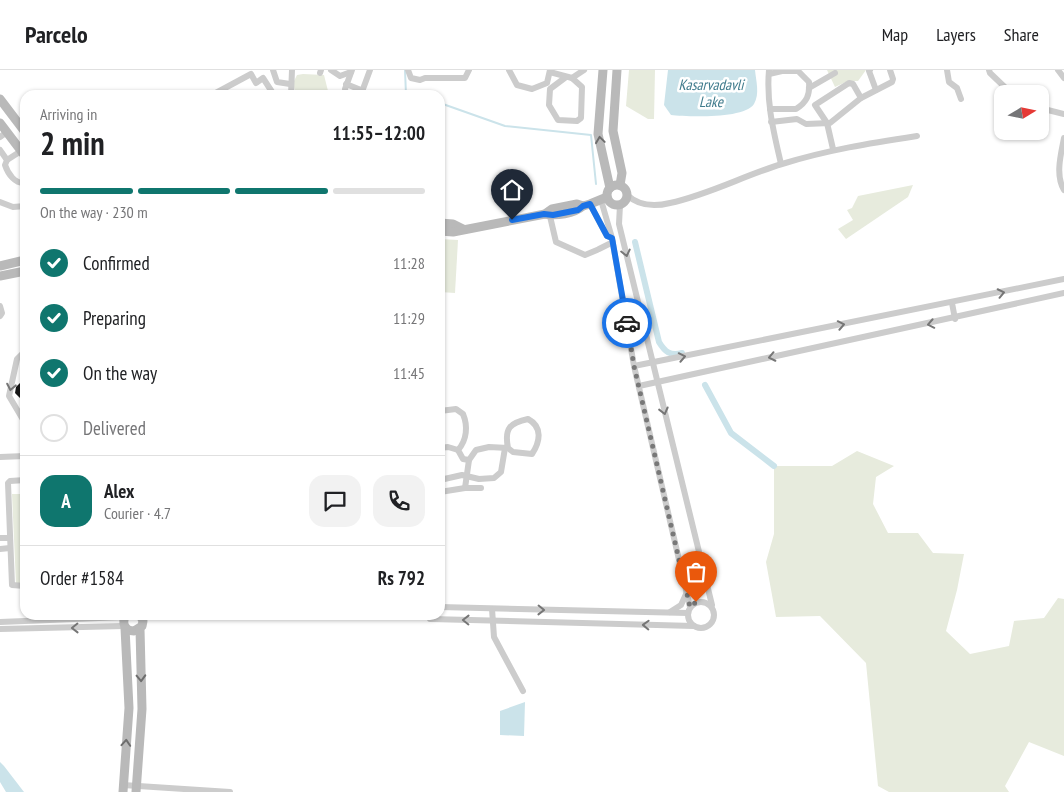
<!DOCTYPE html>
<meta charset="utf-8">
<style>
:root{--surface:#fff;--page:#f2f2f2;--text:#202124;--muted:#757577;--line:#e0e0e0;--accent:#0f766e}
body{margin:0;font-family:"PT Sans Narrow",sans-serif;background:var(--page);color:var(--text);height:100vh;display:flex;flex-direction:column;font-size:19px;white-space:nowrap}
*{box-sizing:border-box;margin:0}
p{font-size:16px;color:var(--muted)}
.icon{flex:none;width:28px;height:28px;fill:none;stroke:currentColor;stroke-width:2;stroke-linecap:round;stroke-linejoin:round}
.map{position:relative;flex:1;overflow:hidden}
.drawer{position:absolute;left:20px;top:20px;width:425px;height:530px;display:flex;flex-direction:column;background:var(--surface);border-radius:15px;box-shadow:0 1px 4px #0004}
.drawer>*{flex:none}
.needle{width:32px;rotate:80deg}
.tools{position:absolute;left:994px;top:15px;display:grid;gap:10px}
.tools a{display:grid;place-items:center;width:55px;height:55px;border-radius:10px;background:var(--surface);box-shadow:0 1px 4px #0004;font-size:25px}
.pin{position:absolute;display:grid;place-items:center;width:42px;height:42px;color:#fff;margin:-51px -21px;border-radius:50% 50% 50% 0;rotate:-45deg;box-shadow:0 0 5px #0007}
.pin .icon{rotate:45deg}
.courier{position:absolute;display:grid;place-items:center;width:50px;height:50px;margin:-25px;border:4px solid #1a73e8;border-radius:50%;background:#fff;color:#222;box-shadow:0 1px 6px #0007}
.head em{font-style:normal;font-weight:700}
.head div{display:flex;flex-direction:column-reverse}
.head{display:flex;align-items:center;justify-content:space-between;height:85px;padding:0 20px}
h1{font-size:32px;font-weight:700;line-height:38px}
.bar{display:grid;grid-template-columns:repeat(4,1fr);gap:8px 5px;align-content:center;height:60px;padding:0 20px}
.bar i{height:6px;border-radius:4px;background:var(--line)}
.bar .on{background:var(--accent)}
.bar p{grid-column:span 4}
.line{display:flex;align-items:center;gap:12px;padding:0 20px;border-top:1px solid var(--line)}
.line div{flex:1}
.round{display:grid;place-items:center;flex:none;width:52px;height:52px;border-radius:15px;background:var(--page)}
ol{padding:0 20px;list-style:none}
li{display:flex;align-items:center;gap:15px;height:55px}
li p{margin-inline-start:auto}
li .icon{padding:5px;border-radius:50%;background:var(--accent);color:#fff;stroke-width:4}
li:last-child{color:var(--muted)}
li i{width:28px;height:28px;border:2px solid var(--line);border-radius:50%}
header{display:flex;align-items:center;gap:30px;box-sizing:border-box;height:70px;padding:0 25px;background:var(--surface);border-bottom:1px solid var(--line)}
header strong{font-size:24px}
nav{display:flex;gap:28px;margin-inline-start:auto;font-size:18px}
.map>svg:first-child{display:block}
.green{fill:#e7ebdd}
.water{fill:#cbe3ea}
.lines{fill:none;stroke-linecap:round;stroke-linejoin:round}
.stream{stroke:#cbe3ea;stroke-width:2}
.canal{stroke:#cbe3ea;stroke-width:6}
.building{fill:#161616}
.street{stroke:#ccc;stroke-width:6}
.secondary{stroke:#b9b9b9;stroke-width:9}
.oneway{stroke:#6d6d6d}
.oneway2{stroke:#767676}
.done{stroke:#787878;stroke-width:5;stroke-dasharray:0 9}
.route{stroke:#1a73e8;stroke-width:6}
.labels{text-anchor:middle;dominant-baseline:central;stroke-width:5;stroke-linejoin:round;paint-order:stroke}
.water-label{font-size:15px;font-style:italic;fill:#417c8d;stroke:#fff}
</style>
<header>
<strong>Parcelo</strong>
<nav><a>Map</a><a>Layers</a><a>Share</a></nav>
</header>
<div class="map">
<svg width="1064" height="722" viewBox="0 0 1064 722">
<rect width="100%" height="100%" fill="#fff"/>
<g class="green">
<path d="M629,0H655L654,49H648L626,36Z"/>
<path d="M827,0H866L858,11H848L835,17Z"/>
<path d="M303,4L324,5L328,21L310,25H296L293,13L297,5Z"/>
<path d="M913,115L908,127L846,169L838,159L853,150L847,140L852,138L858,126Z"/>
<path d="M440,169L458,170L455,223L440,222Z"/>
<path d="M857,381L894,396L876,407L873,434L888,463H918L933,483L964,484L957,520L946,561L970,584L1009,576L1014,551L1044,548L1058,528L1064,529V686L1029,672L1005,716L1009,722H889L878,716L866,593L820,546L776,547L766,492L774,464V396H832Z"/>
<path d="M12,424H25V514H16Z"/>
</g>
<g class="water">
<path d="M668,0H755C756,11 760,24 754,34C745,49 687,47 671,45L664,35Z"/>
<path d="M525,632L524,666L500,665V641Z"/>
<path d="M0,692L4,696L24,722H6L0,712Z"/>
</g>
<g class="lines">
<g class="stream">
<path d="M405,0L406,25"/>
<path d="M440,33L505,56L591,65L596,114"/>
</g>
<g class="canal">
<path d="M635,172L659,272C665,282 670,286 682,283"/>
<path d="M705,315L731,363L774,396"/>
</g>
</g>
<g class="building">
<path d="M20,313L25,318V343L21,337L20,328L15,323L16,317Z"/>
<rect x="20" y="443" width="5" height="68"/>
</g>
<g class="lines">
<g class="street">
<path d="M273,0L277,12L290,14"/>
<path d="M331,0L340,6L351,2"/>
<path d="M408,0L411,8L420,10L425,8H465L469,0"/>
<path d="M509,0L517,15L532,19L547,13L550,0"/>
<path d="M769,0C766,33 774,63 781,94"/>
<path d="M870,0L869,1L876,20"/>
<path d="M947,0L949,12L957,18L961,29"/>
<path d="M989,0L990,3L1012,24"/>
<path d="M1058,0L1064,8"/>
<path d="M550,2L572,8L582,17L581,48L577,51L558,50L549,35L550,19L566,7"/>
<path d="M320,3L321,0"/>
<path d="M769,4L782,1H798L809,12C810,25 807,32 796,39H770"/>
<path d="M572,8L584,0"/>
<path d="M346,14L361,20"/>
<path d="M809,18L835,3"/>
<path d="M212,25L251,4L256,13L263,8L274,25"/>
<path d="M291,25L292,0"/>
<path d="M346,25L345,19L352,0"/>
<path d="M358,25L363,19L370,0"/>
<path d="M1040,38L1064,44"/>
<path d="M771,52L797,49L806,54L830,53L861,28L892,12L893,9L890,0"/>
<path d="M0,67L7,62"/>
<path d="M1064,68C1061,84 1055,105 1064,120"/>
<path d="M833,79L827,53L815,35L849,13L853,14L861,28"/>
<path d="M0,80L7,90L5,95C8,104 15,114 25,113"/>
<path d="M7,90L21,81"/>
<path d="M627,125C639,136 654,137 670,133C708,125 745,105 782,94C827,80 871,73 917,66"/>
<path d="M601,130L612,168L634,296L690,537"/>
<path d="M0,132L13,137L25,136"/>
<path d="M590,134L607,166L612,168"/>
<path d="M620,135L619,154L712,535"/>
<path d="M549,142L556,172L585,185L597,180"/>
<path d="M599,179L613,172"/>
<path d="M952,233L955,249"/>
<path d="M0,236L2,243L0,246"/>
<path d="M25,281L17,289L9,326L25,353"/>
<path d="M634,296L1064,209"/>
<path d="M639,316L1064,223"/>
<path d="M440,341L456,339L463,344C468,356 467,370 458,380L463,389L469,390"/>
<path d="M440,378L448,377L458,380"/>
<path d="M0,387L25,386"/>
<path d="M25,410L10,411L8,413L12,515L25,516"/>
<path d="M440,410L462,405L479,409L494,408L501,402L505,378"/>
<path d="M465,418L469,390L476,380L489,377L508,378C504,358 510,353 528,349C543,357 540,372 532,384L513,382L508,378"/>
<path d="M440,422L465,418H481"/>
<path d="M0,468H10"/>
<path d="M0,479L10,478"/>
<circle cx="701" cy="545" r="13"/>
<path d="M440,537L688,543"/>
<path d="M492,539L494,567L523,621"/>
<path d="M670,542L681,535L687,522"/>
<path d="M430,549L694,556"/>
<path d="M0,552L124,547"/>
<path d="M0,559L124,556"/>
<path d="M123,715L230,722"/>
</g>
<g class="secondary">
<path d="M603,0L598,64L610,118"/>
<path d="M617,0L613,61L622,103L620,115"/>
<path d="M0,29L25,62"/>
<path d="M0,53L25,86"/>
<circle cx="617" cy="125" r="10"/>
<path d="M545,144C556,146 574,144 583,136"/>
<path d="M440,153L453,154L463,159"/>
<path d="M440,161L453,162L545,144L552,139L577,134L583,136L590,134L607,127"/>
<path d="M0,196L25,190"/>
<path d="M0,206L25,201"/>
<path d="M126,545C121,553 125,561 134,561L142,556L143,551L140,545"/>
<path d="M123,722L129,638L125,558"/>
<path d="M136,722L142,639L140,559"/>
</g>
</g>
<defs><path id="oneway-chevron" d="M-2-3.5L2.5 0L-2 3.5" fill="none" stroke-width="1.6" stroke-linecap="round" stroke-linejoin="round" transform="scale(1.25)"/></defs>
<g class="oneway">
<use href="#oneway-chevron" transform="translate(600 70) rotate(-98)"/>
<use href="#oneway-chevron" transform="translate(141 608) rotate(88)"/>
<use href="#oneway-chevron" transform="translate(126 673) rotate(-86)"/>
</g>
<g class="oneway2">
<use href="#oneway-chevron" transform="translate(626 183) rotate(77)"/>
<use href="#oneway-chevron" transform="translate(1001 223) rotate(-12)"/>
<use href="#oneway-chevron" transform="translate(931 254) rotate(169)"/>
<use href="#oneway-chevron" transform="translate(841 255) rotate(-11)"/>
<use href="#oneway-chevron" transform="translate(682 287) rotate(-11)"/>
<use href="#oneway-chevron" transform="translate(772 287) rotate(168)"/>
<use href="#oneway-chevron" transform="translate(11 317) rotate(101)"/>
<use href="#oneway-chevron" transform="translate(664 341) rotate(76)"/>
<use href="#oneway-chevron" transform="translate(541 540) rotate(1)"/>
<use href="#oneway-chevron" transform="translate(466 550) rotate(-179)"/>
<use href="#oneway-chevron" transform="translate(646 555) rotate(-178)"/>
<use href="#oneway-chevron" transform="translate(75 558) rotate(179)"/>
</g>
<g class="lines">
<path class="done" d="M627,253L634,296L690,537L696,532"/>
<path class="route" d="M512,150L544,144L553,145L578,140L583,136L590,134L607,166L612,168L627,253"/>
</g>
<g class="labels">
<g class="water-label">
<text x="711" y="14">Kasarvadavli<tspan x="711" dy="17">Lake</tspan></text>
</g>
</g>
</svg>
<div class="tools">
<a><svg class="needle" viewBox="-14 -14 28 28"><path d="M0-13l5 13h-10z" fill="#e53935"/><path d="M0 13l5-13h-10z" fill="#757577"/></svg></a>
</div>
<div class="pin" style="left:696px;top:532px;background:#ea580c"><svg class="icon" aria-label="bag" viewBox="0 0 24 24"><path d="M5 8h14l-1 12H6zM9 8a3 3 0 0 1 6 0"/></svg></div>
<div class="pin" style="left:512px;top:150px;background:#1f2937"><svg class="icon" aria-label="home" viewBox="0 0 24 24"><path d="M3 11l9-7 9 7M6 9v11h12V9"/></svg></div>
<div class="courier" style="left:627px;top:253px"><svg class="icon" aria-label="car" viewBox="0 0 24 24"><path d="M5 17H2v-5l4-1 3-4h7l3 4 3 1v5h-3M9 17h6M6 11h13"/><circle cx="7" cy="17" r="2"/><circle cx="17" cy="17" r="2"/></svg></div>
<section class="drawer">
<div class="head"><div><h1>2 min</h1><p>Arriving in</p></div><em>11:55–12:00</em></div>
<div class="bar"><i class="on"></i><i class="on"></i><i class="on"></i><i></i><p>On the way · 230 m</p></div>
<ol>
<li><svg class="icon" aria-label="check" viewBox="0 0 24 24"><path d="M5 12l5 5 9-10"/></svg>Confirmed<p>11:28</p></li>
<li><svg class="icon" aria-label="check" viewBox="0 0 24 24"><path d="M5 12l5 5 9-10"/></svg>Preparing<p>11:29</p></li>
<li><svg class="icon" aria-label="check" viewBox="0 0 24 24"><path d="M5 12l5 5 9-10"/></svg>On the way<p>11:45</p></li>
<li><i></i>Delivered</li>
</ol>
<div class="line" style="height:90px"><b class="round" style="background:var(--accent);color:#fff">A</b><div><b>Alex</b><p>Courier · 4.7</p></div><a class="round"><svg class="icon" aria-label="chat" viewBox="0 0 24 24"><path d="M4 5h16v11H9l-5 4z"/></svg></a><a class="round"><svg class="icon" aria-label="phone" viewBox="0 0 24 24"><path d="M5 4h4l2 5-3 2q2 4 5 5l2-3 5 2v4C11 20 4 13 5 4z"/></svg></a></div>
<div class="line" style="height:65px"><div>Order #1584</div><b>Rs 792</b></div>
</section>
</div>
